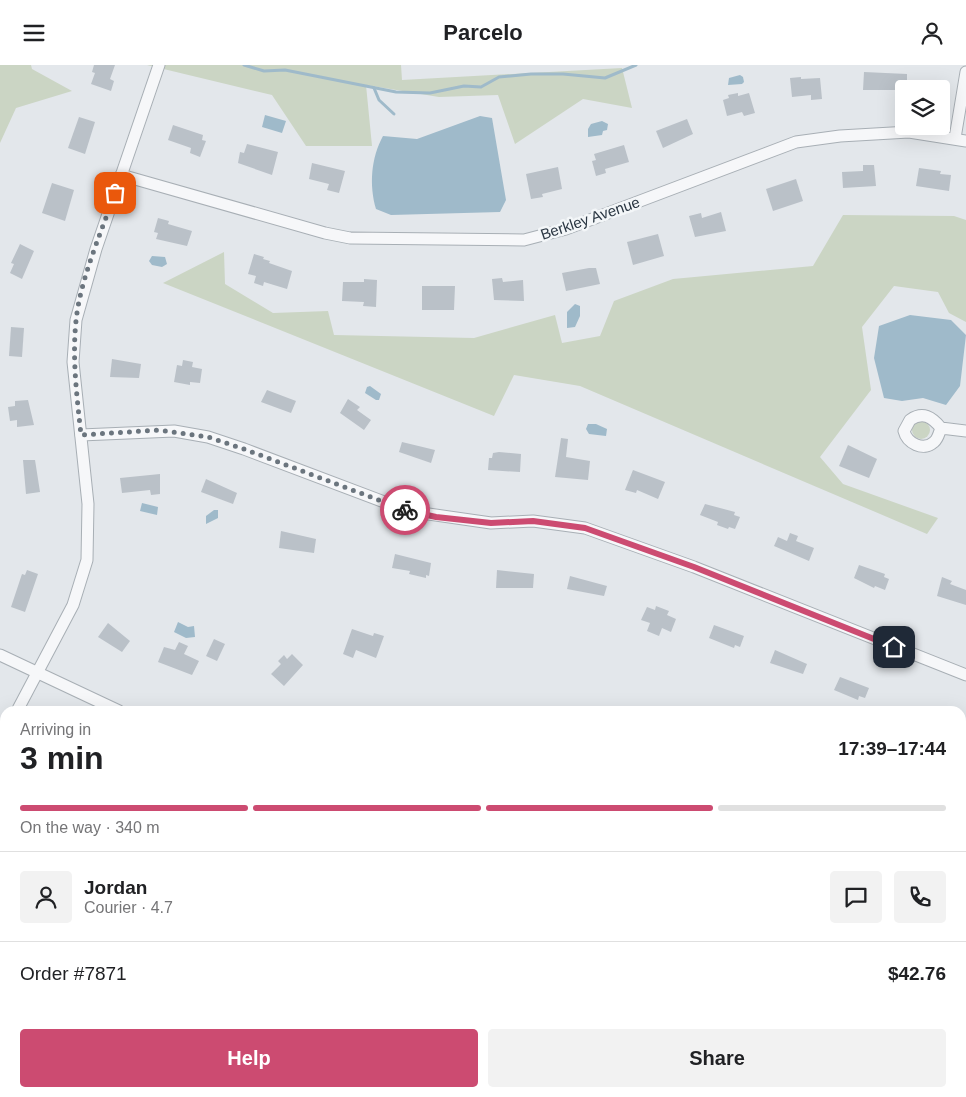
<!DOCTYPE html>
<meta charset="utf-8">
<style>
:root{--surface:#fff;--page:#f2f2f2;--text:#202124;--muted:#757577;--line:#e0e0e0;--accent:#cc4b71}
body{margin:0;font-family:Helvetica,sans-serif;background:var(--page);color:var(--text);height:100vh;display:flex;flex-direction:column;font-size:19px;white-space:nowrap}
*{box-sizing:border-box;margin:0}
p{font-size:16px;color:var(--muted)}
.icon{flex:none;width:28px;height:28px;fill:none;stroke:currentColor;stroke-width:2;stroke-linecap:round;stroke-linejoin:round}
.map{position:relative;flex:1;overflow:hidden}
.details{position:absolute;left:0px;top:641px;width:966px;height:391px;display:flex;flex-direction:column;background:var(--surface);border-radius:15px 15px 0 0;box-shadow:0 5px 20px #0002}
.details>*{flex:none}
.fabs{position:absolute;left:895px;top:15px;display:grid;gap:10px}
.fabs a{display:grid;place-items:center;width:55px;height:55px;border-radius:5px;background:var(--surface);box-shadow:0 5px 20px #0002;font-size:25px}
.pin{position:absolute;display:grid;place-items:center;width:42px;height:42px;color:#fff;margin:-21px;border-radius:10px;box-shadow:0 2px 8px #0006}
.courier{position:absolute;display:grid;place-items:center;width:50px;height:50px;margin:-25px;border:4px solid #cc4b71;border-radius:50%;background:#fff;color:#222;box-shadow:0 1px 6px #0007}
.overview em{font-style:normal;font-weight:700}
.overview div{display:flex;flex-direction:column-reverse}
.overview{display:flex;align-items:center;justify-content:space-between;height:85px;padding:0 20px}
h1{font-size:32px;font-weight:700;line-height:38px}
.bar{display:grid;grid-template-columns:repeat(4,1fr);gap:8px 5px;align-content:center;height:60px;padding:0 20px}
.bar i{height:6px;border-radius:4px;background:var(--line)}
.bar .current{background:var(--accent)}
.bar p{grid-column:span 4}
.line{display:flex;align-items:center;gap:12px;padding:0 20px;border-top:1px solid var(--line)}
.line div{flex:1}
.round{display:grid;place-items:center;flex:none;width:52px;height:52px;border-radius:5px;background:var(--page)}
.button{display:flex;gap:10px;margin-top:auto;padding:10px 20px}
.button a{flex:1;height:58px;border-radius:5px;background:var(--accent);color:#fff;font-size:20px;font-weight:700;line-height:58px;text-align:center}
.button a+a{background:var(--page);color:var(--text)}
header{display:flex;justify-content:space-between;align-items:center;height:65px;padding:0 20px;background:var(--surface);font-size:22px;font-weight:700}
.map>svg:first-child{display:block}
.green{fill:#cbd5c4}
.water{fill:#9fbaca}
.lines{fill:none;stroke-linecap:round;stroke-linejoin:round}
.stream{stroke:#9fbaca;stroke-width:3}
.building{fill:#bac1c8}
.minor-casing{stroke:#a8afb5;stroke-width:13}
.minor{stroke:#f6f7f9;stroke-width:11}
.done{stroke:#6b757e;stroke-width:5;stroke-dasharray:0 9}
.route{stroke:#cc4b71;stroke-width:6}
.labels{text-anchor:middle;dominant-baseline:central;stroke-width:5;stroke-linejoin:round;paint-order:stroke}
.street-label{font-size:15px;fill:#2b3743;stroke:#f3f6f8}
</style>
<header><svg class="icon" aria-label="menu" viewBox="0 0 24 24"><path d="M4 6h16M4 12h16M4 18h16"/></svg>Parcelo<svg class="icon" aria-label="person" viewBox="0 0 24 24"><circle cx="12" cy="8" r="4"/><path d="M4 21q1-7 8-7t8 7"/></svg></header>
<div class="map">
<svg width="966" height="1032" viewBox="0 0 966 1032">
<rect width="100%" height="100%" fill="#e3e7eb"/>
<g class="green">
<path d="M0,0H31L32,4L72,26L16,43L0,78Z"/>
<path d="M147,0H401L402,15L622,3L632,43L583,34L515,79L498,30L439,32L366,20L372,81H306L272,30Z"/>
<path d="M843,150L954,151L966,155V257L949,248L938,227L894,221L862,262L871,325L820,392L843,419L938,453L927,469L580,321L514,310L494,351L163,218L224,187L225,219L273,248L328,246L334,270L474,273L555,250L562,278L600,271L614,236L673,214L813,201Z"/>
<circle cx="921" cy="365" r="9"/>
<path d="M0,736L5,739V765L0,762Z"/>
<path d="M5,988V1028H58L59,1032H0V992Z"/>
<path d="M465,1028H570L580,1032H468Z"/>
<path d="M633,1028H746L744,1032H631Z"/>
</g>
<g class="water">
<path d="M740,10L743,12L744,17L742,19L728,20L729,13Z"/>
<path d="M265,50L286,56L282,68L262,62Z"/>
<path d="M480,51L492,53L506,135L500,147L391,150L376,144C369,120 371,93 383,71L417,74Z"/>
<path d="M602,56L608,59L607,65L603,66L602,70L588,72V64L591,59Z"/>
<path d="M152,191L165,192L167,199L162,202L152,200L149,196Z"/>
<path d="M575,239L580,241V251L575,262L567,263V247Z"/>
<path d="M910,250L951,255L966,270L960,321L946,340L923,333L902,336L884,333L874,293L879,261Z"/>
<path d="M370,321L381,329L379,335H376L365,328L367,322Z"/>
<path d="M588,359H596L607,364L606,371L589,369L586,364Z"/>
<path d="M142,438L158,442L157,450L140,446Z"/>
<path d="M214,445H218V453L206,459V451Z"/>
<path d="M178,557L188,562L194,561L195,572L186,573L174,567Z"/>
</g>
<g class="lines">
<g class="stream">
<path d="M244,0L264,6L285,5L396,27L430,28L464,21L481,22L499,12L531,9H563L605,13L636,0"/>
<path d="M374,23L379,35L394,49"/>
<path d="M763,1032L766,1028"/>
</g>
</g>
<g class="building">
<path d="M94,0H115L110,14L114,16L111,26L91,19L95,8L92,7Z"/>
<path d="M864,7L907,9V20H898V25H863Z"/>
<path d="M801,12V14L820,13L822,34L811,35V30L792,32L790,13Z"/>
<path d="M738,28V31L749,28L755,48L744,51L742,47L727,51L723,35L729,33L728,30Z"/>
<path d="M79,52L95,57L85,89L68,83Z"/>
<path d="M687,54L693,69L663,83L656,66Z"/>
<path d="M173,60L203,70L202,75L206,76L200,92L190,88L191,83L168,75Z"/>
<path d="M247,79L278,87L272,110L238,98L240,87L244,88Z"/>
<path d="M624,80L629,97L605,104L606,108L596,111L592,96L596,95L594,89Z"/>
<path d="M312,98L345,106L339,128L327,125L329,119L309,114Z"/>
<path d="M863,100H874L876,121L843,123L842,107L863,106Z"/>
<path d="M558,102L562,124L542,129L543,132L531,134L526,109Z"/>
<path d="M919,103L941,106L940,109L951,110L949,126L916,121Z"/>
<path d="M796,114L803,136L773,146L766,124Z"/>
<path d="M52,118L74,125L65,156L42,148Z"/>
<path d="M721,147L726,166L695,172L689,151L701,148L702,153Z"/>
<path d="M158,153L169,156L168,159L192,166L187,181L156,174L158,168L154,167Z"/>
<path d="M658,169L664,191L633,200L627,177Z"/>
<path d="M20,179L34,186L22,214L10,208L14,199L11,198Z"/>
<path d="M254,189L264,192L263,194L270,196L269,198L292,206L287,224L264,217L263,221L254,218L256,211L248,209Z"/>
<path d="M589,203H596L600,219L566,226L562,208Z"/>
<path d="M502,213L503,217L523,215L524,236L494,235L492,214Z"/>
<path d="M364,214L377,215L376,242L363,241L364,237L342,236L343,217H364Z"/>
<path d="M422,221H455L454,245H422Z"/>
<path d="M11,262L24,263L22,292L9,291Z"/>
<path d="M112,294L141,299L139,313L110,312Z"/>
<path d="M183,295L193,297L192,302L202,304L200,318L190,317V320L174,317L177,300L182,301Z"/>
<path d="M267,325L296,336L291,348L261,337Z"/>
<path d="M348,334L360,342L357,345L371,355L364,365L340,348Z"/>
<path d="M28,335L34,360L17,362V355L10,356L8,342L15,341V336Z"/>
<path d="M561,373L568,374L566,392L590,396L588,415L555,412Z"/>
<path d="M402,377L435,385L431,398L399,387Z"/>
<path d="M848,380L877,394L869,413L839,401Z"/>
<path d="M499,387L521,389L520,407L488,405L489,393H492L493,388Z"/>
<path d="M23,395H35L40,427L26,429Z"/>
<path d="M633,405L665,417L658,434L637,425L636,428L625,425Z"/>
<path d="M160,409V429L151,430L150,425L122,428L120,413Z"/>
<path d="M206,414L237,428L233,439L201,427Z"/>
<path d="M705,439L735,447L734,450L740,452L735,464L729,462L728,464L717,460L718,457L700,450Z"/>
<path d="M281,466L316,474L314,488L279,483Z"/>
<path d="M790,468L798,471L796,476L814,483L809,496L774,481L778,472L787,476Z"/>
<path d="M395,489L431,498L429,511L426,510V513L409,509L410,506L392,503Z"/>
<path d="M859,500L885,509L884,512L889,514L885,525L875,521L874,523L854,513Z"/>
<path d="M27,505L38,509L25,547L11,542L22,509L25,510Z"/>
<path d="M497,505L534,509L533,523H496Z"/>
<path d="M570,511L607,521L604,531L567,524Z"/>
<path d="M942,512L952,516L950,519L966,525V540L937,531Z"/>
<path d="M656,541L669,546L667,550L676,554L671,567L662,563L659,571L647,566L650,558L641,555L647,542L655,545Z"/>
<path d="M108,558L130,576L122,587L98,572Z"/>
<path d="M714,560L744,571L740,582L735,580L734,583L709,573Z"/>
<path d="M352,564L373,571L374,568L384,571L376,593L356,585L353,593L343,589Z"/>
<path d="M214,574L225,579L217,596L206,591Z"/>
<path d="M179,577L188,581L184,589L199,596L192,610L158,597L164,582L175,585Z"/>
<path d="M775,585L807,599L803,609L770,598Z"/>
<path d="M292,589L303,600L284,621L271,609L281,599L278,596L284,590L287,594Z"/>
<path d="M840,612L869,623L865,633L859,631L858,635L834,625Z"/>
</g>
<g class="lines">
<defs>
<g id="minor">
<path d="M955,73L966,7"/>
<path d="M121,110L325,168L350,173L524,175L566,164L796,77L840,71L909,67L966,76"/>
<path d="M941,363C939,368 938,374 934,377C923,387 907,378 904,366L910,355C923,346 932,352 941,363L966,366"/>
<path d="M81,370L174,366L208,372L244,384L408,446L491,458L533,456L585,463L694,502L966,610"/>
<path d="M0,590L119,646"/>
<path d="M17,646L73,540L87,495L88,439L73,297L76,255L96,184L159,0"/>
<path d="M0,677L5,668"/>
<path d="M961,842L966,830"/>
<path d="M961,925L966,927"/>
<path d="M886,1032L888,1028"/>
</g>
</defs>
<use href="#minor" class="minor-casing"/>
<use href="#minor" class="minor"/>
</g>
<g class="lines">
<path class="done" d="M115,128C101,168 80,215 76,256C72,294 77,332 81,370L159,365L208,372L244,384L405,445"/>
<path class="route" d="M405,445L436,452L491,458L533,456L585,463L694,502L894,582"/>
</g>
<g class="labels">
<g class="street-label">
<text transform="translate(590 153) rotate(-19)">Berkley Avenue</text>
</g>
</g>
</svg>
<div class="fabs">
<a><svg class="icon" aria-label="layers" viewBox="0 0 24 24"><path d="M12 4l9 5-9 5-9-5zM3 14l9 5 9-5"/></svg></a>
</div>
<div class="pin" style="left:115px;top:128px;background:#ea580c"><svg class="icon" aria-label="bag" viewBox="0 0 24 24"><path d="M5 8h14l-1 12H6zM9 8a3 3 0 0 1 6 0"/></svg></div>
<div class="pin" style="left:894px;top:582px;background:#1f2937"><svg class="icon" aria-label="home" viewBox="0 0 24 24"><path d="M3 11l9-7 9 7M6 9v11h12V9"/></svg></div>
<div class="courier" style="left:405px;top:445px"><svg class="icon" aria-label="bike" viewBox="0 0 24 24"><circle cx="6" cy="16" r="4"/><circle cx="18" cy="16" r="4"/><path d="M6 16l4-8h5l3 8M10 8l3 8H6M13 5h3"/></svg></div>
<section class="details">
<div class="overview"><div><h1>3 min</h1><p>Arriving in</p></div><em>17:39–17:44</em></div>
<div class="bar"><i class="current"></i><i class="current"></i><i class="current"></i><i></i><p>On the way · 340 m</p></div>
<div class="line" style="height:90px"><a class="round"><svg class="icon" aria-label="person" viewBox="0 0 24 24"><circle cx="12" cy="8" r="4"/><path d="M4 21q1-7 8-7t8 7"/></svg></a><div><b>Jordan</b><p>Courier · 4.7</p></div><a class="round"><svg class="icon" aria-label="chat" viewBox="0 0 24 24"><path d="M4 5h16v11H9l-5 4z"/></svg></a><a class="round"><svg class="icon" aria-label="phone" viewBox="0 0 24 24"><path d="M5 4h4l2 5-3 2q2 4 5 5l2-3 5 2v4C11 20 4 13 5 4z"/></svg></a></div>
<div class="line" style="height:65px"><div>Order #7871</div><b>$42.76</b></div>
<div class="button"><a>Help</a><a>Share</a></div>
</section>
</div>
